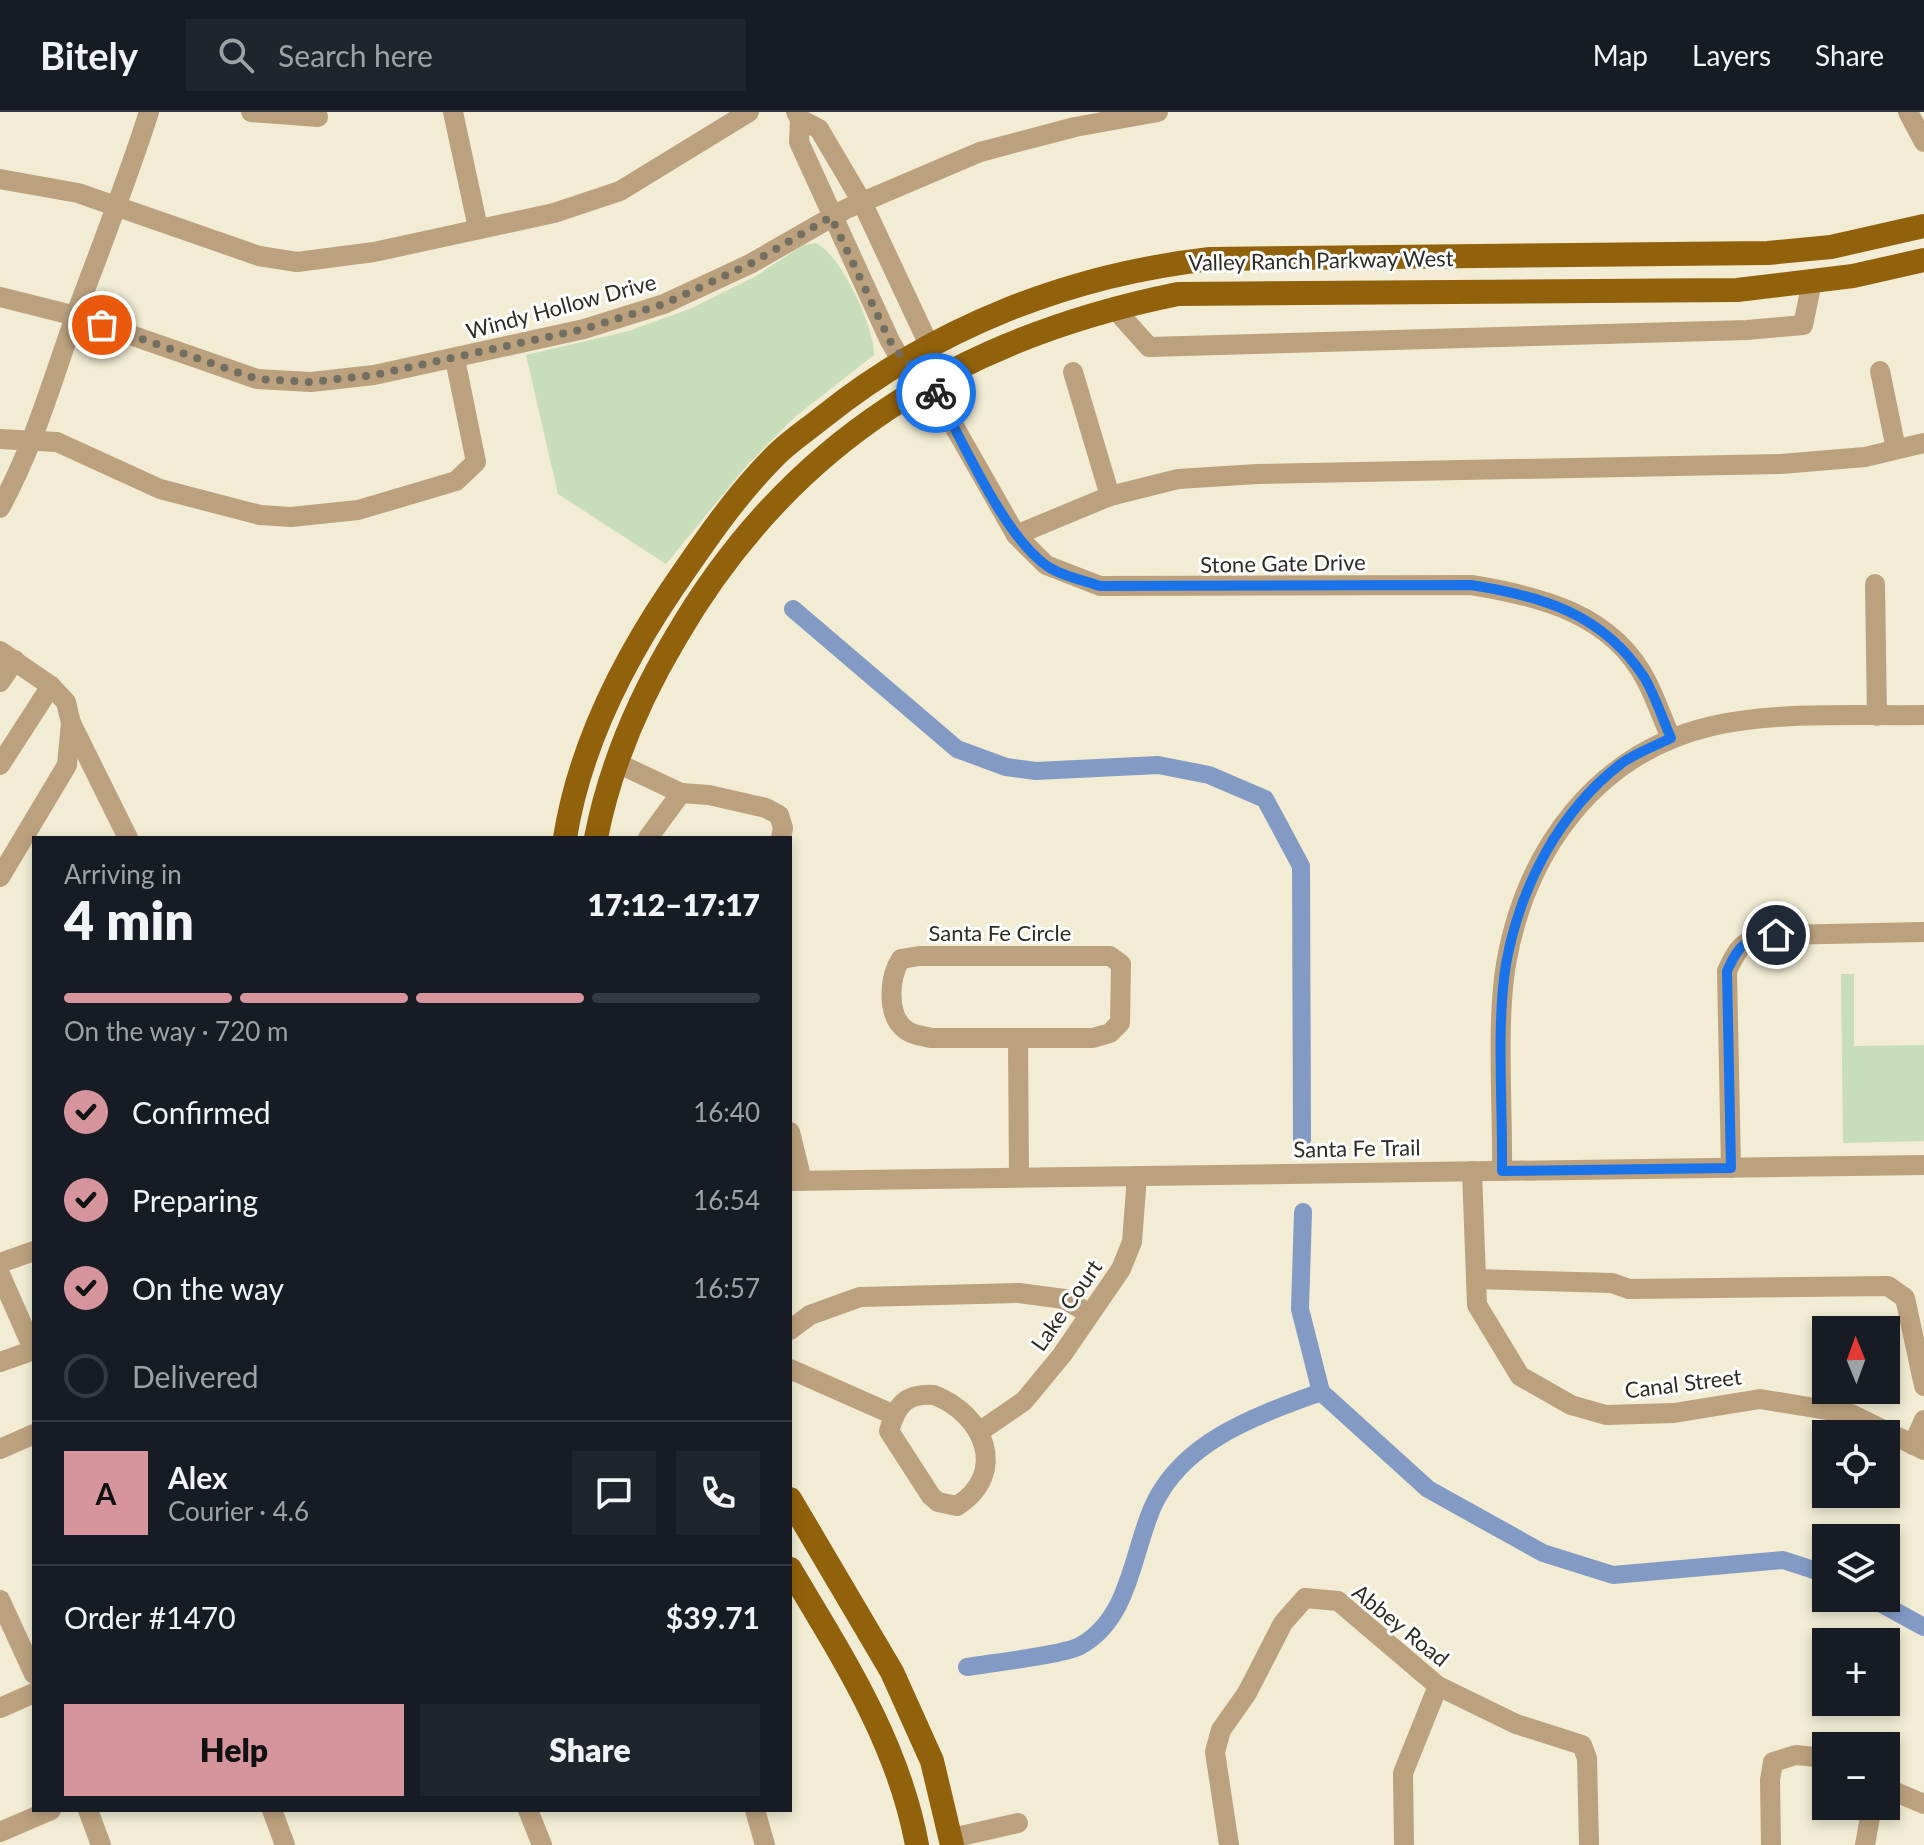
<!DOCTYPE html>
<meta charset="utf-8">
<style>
:root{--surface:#171b24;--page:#20242c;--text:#f1f3f6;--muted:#9ea1a6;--line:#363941;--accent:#d6959d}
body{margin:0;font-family:Lato,sans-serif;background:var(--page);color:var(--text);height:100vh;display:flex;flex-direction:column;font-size:30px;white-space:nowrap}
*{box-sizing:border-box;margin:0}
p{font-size:26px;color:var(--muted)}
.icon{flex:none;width:44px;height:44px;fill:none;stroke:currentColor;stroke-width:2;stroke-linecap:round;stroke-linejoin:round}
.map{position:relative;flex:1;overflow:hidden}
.panel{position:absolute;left:32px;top:724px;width:760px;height:976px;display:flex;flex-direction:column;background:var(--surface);border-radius:0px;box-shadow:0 4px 12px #0003}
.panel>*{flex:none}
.needle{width:52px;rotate:359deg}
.fabs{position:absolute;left:1812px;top:1204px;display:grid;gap:16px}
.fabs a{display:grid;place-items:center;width:88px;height:88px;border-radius:0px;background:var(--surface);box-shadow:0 4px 12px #0003;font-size:40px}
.pin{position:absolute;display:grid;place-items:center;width:68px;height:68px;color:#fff;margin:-34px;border:4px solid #fff;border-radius:50%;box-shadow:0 2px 8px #0007}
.courier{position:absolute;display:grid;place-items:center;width:80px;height:80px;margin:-40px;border:6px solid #1a73e8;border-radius:50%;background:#fff;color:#222;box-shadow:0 2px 10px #0007}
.overview em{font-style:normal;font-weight:800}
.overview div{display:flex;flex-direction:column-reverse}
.overview{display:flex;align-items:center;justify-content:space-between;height:136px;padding:0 32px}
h1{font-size:52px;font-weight:800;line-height:60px}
.bar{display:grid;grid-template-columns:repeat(4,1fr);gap:12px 8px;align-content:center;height:96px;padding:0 32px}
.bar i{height:10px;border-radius:6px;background:var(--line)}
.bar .selected{background:var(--accent)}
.bar p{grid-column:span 4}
.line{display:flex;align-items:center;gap:20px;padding:0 32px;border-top:2px solid var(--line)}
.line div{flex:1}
.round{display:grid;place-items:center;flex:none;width:84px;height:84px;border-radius:0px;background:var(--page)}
ol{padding:0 32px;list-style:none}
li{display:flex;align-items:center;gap:24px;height:88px}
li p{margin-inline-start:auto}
li .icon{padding:8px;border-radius:50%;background:var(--accent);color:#111;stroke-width:4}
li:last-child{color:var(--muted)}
li i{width:44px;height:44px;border:4px solid var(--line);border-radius:50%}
.primary-button{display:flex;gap:16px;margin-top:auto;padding:16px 32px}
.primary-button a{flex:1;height:92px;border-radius:0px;background:var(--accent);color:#111;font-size:32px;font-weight:800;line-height:92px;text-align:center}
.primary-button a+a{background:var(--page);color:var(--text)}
header{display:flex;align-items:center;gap:48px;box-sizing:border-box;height:112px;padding:0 40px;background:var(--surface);border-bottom:2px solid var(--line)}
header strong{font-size:38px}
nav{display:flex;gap:44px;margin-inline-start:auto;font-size:28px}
.search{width:560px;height:72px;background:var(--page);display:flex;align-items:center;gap:20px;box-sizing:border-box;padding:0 28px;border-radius:0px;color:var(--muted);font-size:30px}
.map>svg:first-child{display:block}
.green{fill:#c8ddb9}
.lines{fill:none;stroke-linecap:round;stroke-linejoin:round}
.canal{stroke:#839ac5;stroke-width:18}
.minor{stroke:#bca17e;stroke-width:20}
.major{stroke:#92610c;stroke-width:24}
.done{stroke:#726f61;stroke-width:8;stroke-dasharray:0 14.4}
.route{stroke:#1a73e8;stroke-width:10}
.labels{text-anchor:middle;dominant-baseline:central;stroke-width:6;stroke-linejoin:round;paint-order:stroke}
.street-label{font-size:22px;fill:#2e2c23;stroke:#fff}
</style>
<header>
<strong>Bitely</strong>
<div class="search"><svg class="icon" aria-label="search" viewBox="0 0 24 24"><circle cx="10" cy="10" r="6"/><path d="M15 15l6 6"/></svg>Search here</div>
<nav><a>Map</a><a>Layers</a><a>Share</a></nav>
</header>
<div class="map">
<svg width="1924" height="1733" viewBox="0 0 1924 1733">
<rect width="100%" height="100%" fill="#f1ecd3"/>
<g class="green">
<path d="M815,131C840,140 875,216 874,243L796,304L748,352L666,452L558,382L526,243L629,219L692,196L756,164L803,133Z"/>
<path d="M1841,862H1854V934L1924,933V1029L1843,1031Z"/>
</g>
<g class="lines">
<g class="canal">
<path d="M793,497L957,637L1006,655L1036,659L1158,653L1209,663L1265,687L1301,754L1302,1028"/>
<path d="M1303,1100L1300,1197L1321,1280L1428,1377L1543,1441L1613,1463L1783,1448L1826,1462"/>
<path d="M1871,1486L1924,1515"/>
<path d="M967,1555C991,1551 1063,1543 1080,1534C1131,1506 1132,1439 1154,1392C1185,1327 1259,1303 1321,1280"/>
</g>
<g class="minor">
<path d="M251,0L318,5"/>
<path d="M453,0L478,116"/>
<path d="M796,0L800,7L799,30L890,229L901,248L930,272L1016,423L1046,453L1100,474L1471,473C1540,484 1613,502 1647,570C1656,588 1663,608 1671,626"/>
<path d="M1908,0L1924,30"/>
<path d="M800,7L819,17L862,90L929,233L930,272"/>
<path d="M0,67L78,81L259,144L297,150L374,140L554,101L620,79L749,0"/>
<path d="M0,185L76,204L257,267L311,270L374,263L584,217L664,192L750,152L846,97L980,40L1075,15L1158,0"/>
<path d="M1114,196L1149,235L1747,218L1803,213L1812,170"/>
<path d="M1880,259L1896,337"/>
<path d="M1073,260L1110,384"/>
<path d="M0,327L57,330L160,377L260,403L291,405L358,398L456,369L476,350L455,247"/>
<path d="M0,396C34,334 52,269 76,202C101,135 127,69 149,0"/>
<path d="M1016,423L1110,384L1178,367L1257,362L1781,352L1865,345L1924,331"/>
<path d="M1875,472L1877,604"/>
<path d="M0,539L51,574L66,590L71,611L67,653L0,765"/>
<path d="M0,570L15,548"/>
<path d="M71,611L128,726"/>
<path d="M617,651L681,681L709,683L766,696L779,703L783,716L781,726"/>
<path d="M0,653L51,574"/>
<path d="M648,726L681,681"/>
<path d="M919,844H1110L1121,852L1120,911L1110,921L1093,926H931C923,924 912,923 906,918C886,904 889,865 901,847Z"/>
<path d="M1018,926L1019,1065"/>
<path d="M790,1020L802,1069"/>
<path d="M1731,1056L1727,859C1740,831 1745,827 1776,823L1924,820"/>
<path d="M1472,1059L1477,1193L1520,1264L1571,1293L1606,1303L1674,1301L1760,1287L1851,1302L1924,1338"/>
<path d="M1502,1059C1503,997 1496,912 1506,852C1526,738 1596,641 1712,614C1780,599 1855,604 1924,603"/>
<path d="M790,1069L1924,1053"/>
<path d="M0,1151L34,1139"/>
<path d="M0,1162L34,1239"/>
<path d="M1476,1167L1612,1171L1629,1177L1888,1174L1905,1186L1924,1274"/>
<path d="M790,1218L810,1203L860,1185L1019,1181L1064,1187L1090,1202"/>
<path d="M0,1250L34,1238"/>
<path d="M790,1257L894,1303"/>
<path d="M934,1283C984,1302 1009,1361 957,1394L938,1390L931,1384L889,1319C897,1293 905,1281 934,1283Z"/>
<path d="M979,1320L1024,1289L1062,1243L1121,1157L1132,1130L1137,1064"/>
<path d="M1913,1333L1924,1308"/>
<path d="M0,1337L34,1322"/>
<path d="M0,1488L34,1562"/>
<path d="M0,1596L34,1581"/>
<path d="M1886,1676L1924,1692"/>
<path d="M88,1698L101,1733"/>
<path d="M272,1698L285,1733"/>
<path d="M528,1698L542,1733"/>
<path d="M755,1698L765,1733"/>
<path d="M0,1720L51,1698"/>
<path d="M952,1726L1018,1711"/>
<path d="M1229,1733L1215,1640L1221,1618L1247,1581L1283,1511L1305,1486L1338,1489L1438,1574L1516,1612L1582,1633L1587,1646L1589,1733"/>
<path d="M1404,1733L1403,1661L1438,1574"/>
<path d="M1771,1733L1770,1668L1773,1650L1796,1643L1826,1646"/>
<path d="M1865,1733L1872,1694"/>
</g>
<g class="major">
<path d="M565,726C579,638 622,551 672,477C704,430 735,384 776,343C790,329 807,318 823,305C934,216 1068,163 1210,147L1768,141L1831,135L1924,114"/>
<path d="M596,726C610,654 639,587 676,525C789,330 960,226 1178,182L1737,178L1853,164L1924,148"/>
<path d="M790,1387L892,1560L932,1649L952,1733"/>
<path d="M790,1457C843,1546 898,1630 917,1733"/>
</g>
</g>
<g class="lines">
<path class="done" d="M102,213L257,267L311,270L374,263L584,217L664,192L750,152L831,105L890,229C903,251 924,261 936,281"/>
<path class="route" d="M936,281C963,329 1003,423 1047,454C1062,464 1082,468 1100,474L1471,473C1542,484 1603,502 1644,565C1655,583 1662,606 1671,626C1655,634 1636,641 1622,651C1559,699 1520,775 1506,852C1496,914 1503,995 1502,1059L1731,1056L1727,859C1740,831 1745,827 1776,823"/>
</g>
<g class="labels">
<g class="street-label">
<text transform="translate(1321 148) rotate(-1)">Valley Ranch Parkway West</text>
<text transform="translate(561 194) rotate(-15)">Windy Hollow Drive</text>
<text transform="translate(1283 451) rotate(-1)">Stone Gate Drive</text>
<text x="1000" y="820">Santa Fe Circle</text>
<text transform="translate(1357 1036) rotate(-1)">Santa Fe Trail</text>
<text transform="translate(1066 1193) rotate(-55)">Lake Court</text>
<text transform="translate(1683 1271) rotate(-7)">Canal Street</text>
<text transform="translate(1401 1513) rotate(39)">Abbey Road</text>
</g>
</g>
</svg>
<div class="fabs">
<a><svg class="needle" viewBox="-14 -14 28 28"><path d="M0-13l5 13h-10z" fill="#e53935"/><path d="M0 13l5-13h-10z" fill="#9ea1a6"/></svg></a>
<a><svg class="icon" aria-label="locate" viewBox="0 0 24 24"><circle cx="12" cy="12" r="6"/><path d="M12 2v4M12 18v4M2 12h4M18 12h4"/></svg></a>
<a><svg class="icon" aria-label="layers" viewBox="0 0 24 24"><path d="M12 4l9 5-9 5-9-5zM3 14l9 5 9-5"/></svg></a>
<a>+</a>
<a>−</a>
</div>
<div class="pin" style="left:102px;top:213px;background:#ea580c"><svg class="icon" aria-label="bag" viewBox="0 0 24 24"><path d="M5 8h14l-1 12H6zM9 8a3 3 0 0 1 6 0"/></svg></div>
<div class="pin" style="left:1776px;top:823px;background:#1f2937"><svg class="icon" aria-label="home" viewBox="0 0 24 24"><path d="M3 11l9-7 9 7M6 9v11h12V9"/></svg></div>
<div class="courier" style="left:936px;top:281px"><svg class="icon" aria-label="bike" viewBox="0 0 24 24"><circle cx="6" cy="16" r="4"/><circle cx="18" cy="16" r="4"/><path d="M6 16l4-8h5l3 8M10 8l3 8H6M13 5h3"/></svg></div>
<section class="panel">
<div class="overview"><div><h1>4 min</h1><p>Arriving in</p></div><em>17:12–17:17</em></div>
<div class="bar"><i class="selected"></i><i class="selected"></i><i class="selected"></i><i></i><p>On the way · 720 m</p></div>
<ol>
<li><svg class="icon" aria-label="check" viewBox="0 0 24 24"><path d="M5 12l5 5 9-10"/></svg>Confirmed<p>16:40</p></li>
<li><svg class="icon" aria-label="check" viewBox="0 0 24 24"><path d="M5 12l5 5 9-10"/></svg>Preparing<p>16:54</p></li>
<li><svg class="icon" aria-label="check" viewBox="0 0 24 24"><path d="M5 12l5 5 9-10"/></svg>On the way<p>16:57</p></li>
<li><i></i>Delivered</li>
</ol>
<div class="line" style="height:144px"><b class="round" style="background:var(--accent);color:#111">A</b><div><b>Alex</b><p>Courier · 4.6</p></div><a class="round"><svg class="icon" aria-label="chat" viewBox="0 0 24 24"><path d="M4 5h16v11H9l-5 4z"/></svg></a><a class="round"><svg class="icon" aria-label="phone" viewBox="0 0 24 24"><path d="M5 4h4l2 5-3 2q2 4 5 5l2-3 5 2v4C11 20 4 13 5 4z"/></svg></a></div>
<div class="line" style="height:104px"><div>Order #1470</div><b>$39.71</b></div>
<div class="primary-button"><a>Help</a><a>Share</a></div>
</section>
</div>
